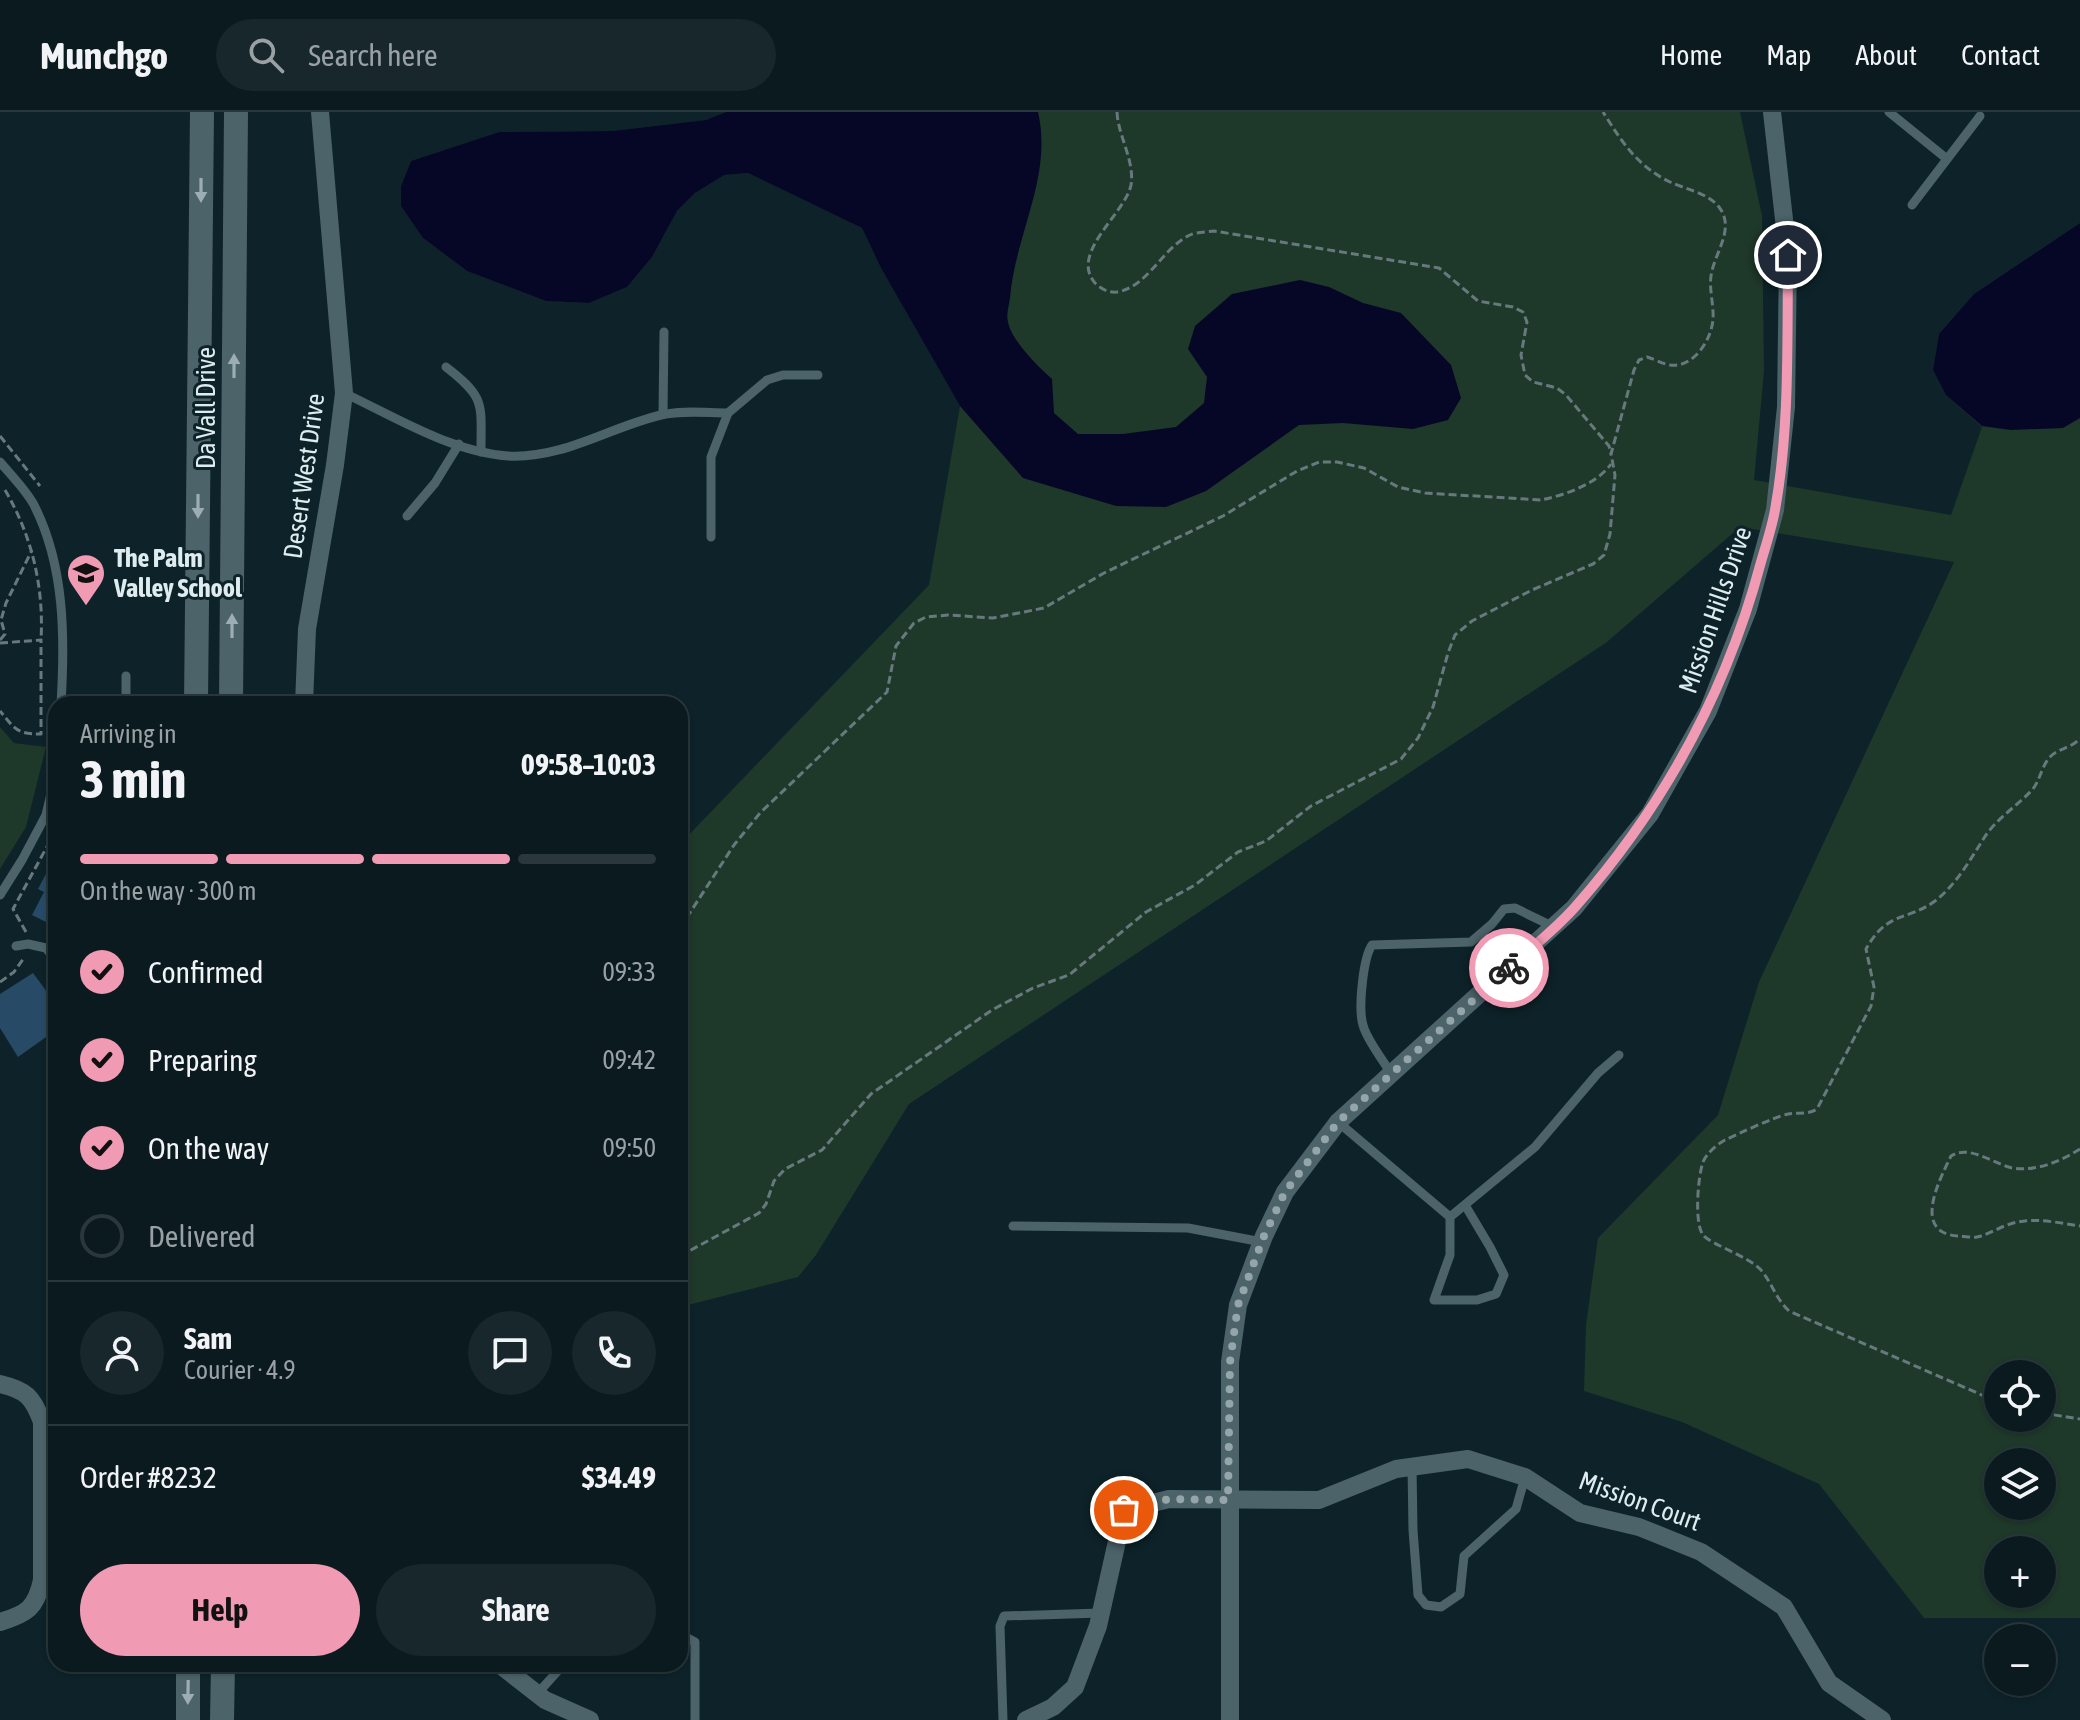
<!DOCTYPE html>
<meta charset="utf-8">
<style>
:root{--surface:#0a1a1f;--page:#18272c;--text:#f1f3f6;--muted:#99a1a4;--line:#2a383d;--accent:#f19ab3}
body{margin:0;font-family:"Asap Condensed",sans-serif;background:var(--page);color:var(--text);height:100vh;display:flex;flex-direction:column;font-size:30px;white-space:nowrap}
*{box-sizing:border-box;margin:0}
p{font-size:26px;color:var(--muted)}
.icon{flex:none;width:44px;height:44px;fill:none;stroke:currentColor;stroke-width:2;stroke-linecap:round;stroke-linejoin:round}
.map{position:relative;flex:1;overflow:hidden}
.side{position:absolute;left:48px;top:584px;width:640px;height:976px;display:flex;flex-direction:column;background:var(--surface);border-radius:24px;box-shadow:0 2px 6px #0004,0 0 0 2px var(--line)}
.side>*{flex:none}
.buttons{position:absolute;left:1984px;top:1248px;display:grid;gap:16px}
.buttons a{display:grid;place-items:center;width:72px;height:72px;border-radius:50%;background:var(--surface);box-shadow:0 2px 6px #0004,0 0 0 2px var(--line);font-size:40px}
.pin{position:absolute;display:grid;place-items:center;width:68px;height:68px;color:#fff;margin:-34px;border:4px solid #fff;border-radius:50%;box-shadow:0 2px 8px #0007}
.courier{position:absolute;display:grid;place-items:center;width:80px;height:80px;margin:-40px;border:6px solid #f19ab3;border-radius:50%;background:#fff;color:#222;box-shadow:0 2px 10px #0007}
.summary em{font-style:normal;font-weight:700}
.summary div{display:flex;flex-direction:column-reverse}
.summary{display:flex;align-items:center;justify-content:space-between;height:136px;padding:0 32px}
h1{font-size:52px;font-weight:700;line-height:60px}
.bar{display:grid;grid-template-columns:repeat(4,1fr);gap:12px 8px;align-content:center;height:96px;padding:0 32px}
.bar i{height:10px;border-radius:6px;background:var(--line)}
.bar .on{background:var(--accent)}
.bar p{grid-column:span 4}
.line{display:flex;align-items:center;gap:20px;padding:0 32px;border-top:2px solid var(--line)}
.line div{flex:1}
.round{display:grid;place-items:center;flex:none;width:84px;height:84px;border-radius:42px;background:var(--page)}
ol{padding:0 32px;list-style:none}
li{display:flex;align-items:center;gap:24px;height:88px}
li p{margin-inline-start:auto}
li .icon{padding:8px;border-radius:50%;background:var(--accent);color:#111;stroke-width:4}
li:last-child{color:var(--muted)}
li i{width:44px;height:44px;border:4px solid var(--line);border-radius:50%}
.button{display:flex;gap:16px;margin-top:auto;padding:16px 32px}
.button a{flex:1;height:92px;border-radius:48px;background:var(--accent);color:#111;font-size:32px;font-weight:700;line-height:92px;text-align:center}
.button a+a{background:var(--page);color:var(--text)}
header{display:flex;align-items:center;gap:48px;box-sizing:border-box;height:112px;padding:0 40px;background:var(--surface);border-bottom:2px solid var(--line)}
header strong{font-size:38px}
nav{display:flex;gap:44px;margin-inline-start:auto;font-size:28px}
.search{width:560px;height:72px;background:var(--page);display:flex;align-items:center;gap:20px;box-sizing:border-box;padding:0 28px;border-radius:44px;color:var(--muted);font-size:30px}
.map>svg:first-child{display:block}
.green{fill:#1e3829;fill-rule:evenodd}
.water{fill:#060726}
.building{fill:#274a66}
.lines{fill:none;stroke-linecap:round;stroke-linejoin:round}
.path{stroke:#67797e;stroke-width:3;stroke-dasharray:8 4;stroke-linecap:butt}
.service{stroke:#4b6369;stroke-width:9}
.minor{stroke:#4b6369;stroke-width:18}
.secondary{stroke:#4b6369;stroke-width:24}
.oneway{fill:#9caeb3}
.done{stroke:#95a6aa;stroke-width:8;stroke-dasharray:0 14.4}
.route{stroke:#f19ab3;stroke-width:10}
.labels{text-anchor:middle;dominant-baseline:central;stroke-width:6;stroke-linejoin:round;paint-order:stroke}
.street-label{font-size:26px;fill:#deecef;stroke:#0d2329}
.poi-label{font-size:26px;font-weight:bold;fill:#deecef;stroke:#0d2329;text-anchor:start}
</style>
<header>
<strong>Munchgo</strong>
<div class="search"><svg class="icon" aria-label="search" viewBox="0 0 24 24"><circle cx="10" cy="10" r="6"/><path d="M15 15l6 6"/></svg>Search here</div>
<nav><a>Home</a><a>Map</a><a>About</a><a>Contact</a></nav>
</header>
<div class="map">
<svg width="2080" height="1608" viewBox="0 0 2080 1608">
<rect width="100%" height="100%" fill="#0d2329"/>
<g class="green">
<path d="M726,0H1740L1762,104L1764,259L1754,368L1951,403L1982,315L1946,283L1933,258L1939,222L1974,182L2080,111V1506H1924L1819,1372L1682,1310L1584,1279L1586,1213L1598,1126L1718,1003L1759,870L1954,450L1740,415L1607,530L909,992L816,1143L798,1165L680,1195V732L929,473L960,294L881,156L862,116L748,61L723,63L695,81L677,99L652,145L627,175L589,191L546,189L467,159L423,126L401,94V74L411,49L499,20L612,19L706,8ZM1998,1262H2042V1306H1998ZM1998,1350H2042V1394H1998ZM1998,1438H2042V1482H1998Z"/>
<path d="M0,615L14,631L46,635L26,715L0,757Z"/>
</g>
<g class="water">
<path d="M726,0H1038C1053,64 1015,123 1010,186C1009,193 1006,203 1008,210C1011,228 1039,256 1052,267L1054,301L1078,322H1123L1176,315L1204,291L1207,265L1188,237L1195,214L1232,182L1300,168L1329,175L1363,191L1401,201L1451,253L1461,286L1448,308L1413,317L1343,311L1299,313L1206,379L1166,395L1116,394L1023,366L960,294L881,156L862,116L748,61L724,63L695,81L677,99L652,145L627,175L589,191L546,189L467,159L423,126L401,94V74L411,49L499,20L612,19L706,8Z"/>
<path d="M2080,111V306L2063,316L2011,318L1982,314L1946,283L1933,258L1939,222L1974,182Z"/>
</g>
<g class="building">
<path d="M56,743V815L32,803L44,780L38,777Z"/>
<path d="M33,861L56,892V918L18,945L0,916V882Z"/>
</g>
<g class="lines">
<g class="path">
<path d="M1117,0C1118,24 1135,49 1131,73C1125,102 1069,141 1095,171C1101,177 1109,181 1117,180C1148,175 1162,136 1190,123C1196,120 1206,120 1214,119L1439,156L1478,189L1513,195L1523,200L1527,210L1521,243L1525,263L1533,270L1557,276L1566,283L1609,334L1611,342"/>
<path d="M0,324L40,374"/>
<path d="M5,378C32,424 44,475 41,528"/>
<path d="M0,528L5,522L1,508L6,491L32,438"/>
<path d="M0,531L41,528V622C16,622 15,617 0,599"/>
<path d="M680,816L734,733L760,701L887,580L896,534L914,511L926,505L948,503L993,506L1044,496L1104,461L1223,404L1297,359L1319,350H1337L1364,356L1398,375L1425,381L1541,388C1565,383 1597,372 1611,352"/>
<path d="M26,820L13,797L56,718"/>
<path d="M0,870L14,860L24,846"/>
<path d="M2080,1037C2061,1049 2036,1060 2012,1056C1994,1052 1969,1032 1951,1044C1940,1067 1911,1121 1958,1124C1964,1124 1972,1126 1977,1125C1991,1122 2004,1112 2018,1110C2038,1106 2060,1111 2080,1114"/>
<path d="M680,1144L759,1101L766,1092L774,1069L785,1057L822,1038L871,982L992,898L1033,876L1069,863L1146,800L1195,773L1238,740L1266,729L1311,694L1401,647L1418,626L1433,595L1448,541L1455,523L1472,509L1532,478L1593,452L1604,443L1610,422L1615,363L1611,342L1634,258L1639,248L1647,245C1654,247 1663,252 1670,253C1694,256 1711,228 1713,208C1714,193 1709,178 1711,164C1714,141 1736,117 1719,95C1708,81 1685,77 1670,70C1637,54 1622,30 1603,0"/>
<path d="M1998,1290L1789,1199C1776,1187 1772,1171 1761,1158C1748,1144 1710,1132 1703,1123C1694,1111 1698,1064 1703,1050C1707,1041 1716,1033 1725,1028C1738,1022 1774,1005 1788,1002C1798,1000 1808,1003 1817,997L1871,894L1874,875L1866,837C1888,798 1906,810 1935,789C1956,773 1970,748 1984,726C1996,707 2017,694 2032,678C2040,669 2041,655 2050,645C2058,636 2073,636 2080,626"/>
<path d="M2042,1301L2080,1307"/>
</g>
<g class="service">
<path d="M1889,0L1947,47"/>
<path d="M1912,93L1980,4"/>
<path d="M446,255C486,286 481,291 481,340"/>
<path d="M344,281C395,305 451,340 508,344C563,347 610,315 661,303C681,298 707,301 728,301"/>
<path d="M663,302L664,220"/>
<path d="M0,350C11,363 26,378 34,393C65,454 65,526 61,592"/>
<path d="M407,404L435,371L459,332"/>
<path d="M711,425V345L728,301L767,268L783,263H818"/>
<path d="M126,592V564"/>
<path d="M0,783L22,748L46,703L56,660"/>
<path d="M16,834L28,832L46,836L56,849"/>
<path d="M1391,962C1383,947 1367,929 1363,913C1358,897 1363,846 1372,833L1471,830L1492,812L1504,797L1515,796L1554,815"/>
<path d="M1338,1010L1450,1105L1535,1035L1598,961L1619,943"/>
<path d="M1450,1105V1143L1434,1188H1477L1496,1182L1504,1163L1490,1135L1465,1093"/>
<path d="M1013,1114L1188,1116L1262,1130"/>
<path d="M1412,1354L1413,1418L1418,1483L1426,1493L1441,1495L1460,1482L1464,1444L1516,1397L1525,1365"/>
<path d="M680,1522L695,1530V1608"/>
<path d="M537,1582L564,1552"/>
<path d="M1003,1608L1000,1514L1004,1504L1101,1501"/>
</g>
<g class="minor">
<path d="M304,592L307,517L335,353L344,281L320,0"/>
<path d="M0,1272C26,1278 33,1285 42,1310V1468C36,1496 27,1502 0,1510"/>
<path d="M499,1552L545,1588L590,1608"/>
<path d="M1026,1608L1053,1595L1075,1575L1098,1514L1124,1398L1169,1387L1319,1388L1396,1357L1468,1347L1525,1365L1580,1401L1639,1415L1701,1440L1784,1495L1829,1571L1882,1608"/>
<path d="M1230,1608V1250L1238,1193L1264,1124L1285,1080L1338,1010L1574,796L1650,702L1708,599L1748,497L1775,398L1786,295L1788,143L1772,0"/>
</g>
<g class="secondary">
<path d="M196,592L202,0"/>
<path d="M231,592L236,0"/>
<path d="M188,1608V1552"/>
<path d="M222,1608L223,1552"/>
</g>
</g>
<defs><path id="oneway-solid" d="M-6-.8H1V-3.2L6.5 0L1 3.2V.8H-6Z" transform="scale(2)"/></defs>
<g class="oneway">
<use href="#oneway-solid" transform="translate(201 78) rotate(90)"/>
<use href="#oneway-solid" transform="translate(234 254) rotate(-90)"/>
<use href="#oneway-solid" transform="translate(198 394) rotate(90)"/>
<use href="#oneway-solid" transform="translate(232 514) rotate(-90)"/>
<use href="#oneway-solid" transform="translate(188 1580) rotate(91)"/>
</g>
<g class="lines">
<path class="done" d="M1124,1398L1169,1387L1228,1388L1230,1250L1238,1193L1264,1124L1285,1080L1338,1010L1509,856"/>
<path class="route" d="M1509,856C1531,836 1556,817 1576,794C1665,693 1726,581 1761,450C1766,433 1772,415 1775,398C1790,315 1787,227 1788,143"/>
</g>
<defs>
<symbol id="school-pin" viewBox="-11 -11 22 30"><path d="M0 17L-7.5 6A9.5 9.5 0 1 1 7.5 6Z" fill="#f19ab3" stroke="#0d2329"/><path d="M0-5L7-2L0 1L-7-2ZM-4 1L0 2.5L4 1V4Q0 6-4 4Z" fill="#111"/></symbol>
</defs>
<g fill-rule="evenodd">
<use href="#school-pin" x="64" y="439" width="44" height="60"/>
</g>
<g class="labels">
<g class="street-label">
<text transform="translate(206 296) rotate(-90)">Da Vall Drive</text>
<text transform="translate(304 364) rotate(-82)">Desert West Drive</text>
<text transform="translate(1715 498) rotate(-71)">Mission Hills Drive</text>
<text transform="translate(1640 1389) rotate(20)">Mission Court</text>
</g>
<g class="poi-label">
<text x="114" y="446">The Palm<tspan x="114" dy="30">Valley School</tspan></text>
</g>
</g>
</svg>
<div class="buttons">
<a><svg class="icon" aria-label="locate" viewBox="0 0 24 24"><circle cx="12" cy="12" r="6"/><path d="M12 2v4M12 18v4M2 12h4M18 12h4"/></svg></a>
<a><svg class="icon" aria-label="layers" viewBox="0 0 24 24"><path d="M12 4l9 5-9 5-9-5zM3 14l9 5 9-5"/></svg></a>
<a>+</a>
<a>−</a>
</div>
<div class="pin" style="left:1124px;top:1398px;background:#ea580c"><svg class="icon" aria-label="bag" viewBox="0 0 24 24"><path d="M5 8h14l-1 12H6zM9 8a3 3 0 0 1 6 0"/></svg></div>
<div class="pin" style="left:1788px;top:143px;background:#1f2937"><svg class="icon" aria-label="home" viewBox="0 0 24 24"><path d="M3 11l9-7 9 7M6 9v11h12V9"/></svg></div>
<div class="courier" style="left:1509px;top:856px"><svg class="icon" aria-label="bike" viewBox="0 0 24 24"><circle cx="6" cy="16" r="4"/><circle cx="18" cy="16" r="4"/><path d="M6 16l4-8h5l3 8M10 8l3 8H6M13 5h3"/></svg></div>
<section class="side">
<div class="summary"><div><h1>3 min</h1><p>Arriving in</p></div><em>09:58–10:03</em></div>
<div class="bar"><i class="on"></i><i class="on"></i><i class="on"></i><i></i><p>On the way · 300 m</p></div>
<ol>
<li><svg class="icon" aria-label="check" viewBox="0 0 24 24"><path d="M5 12l5 5 9-10"/></svg>Confirmed<p>09:33</p></li>
<li><svg class="icon" aria-label="check" viewBox="0 0 24 24"><path d="M5 12l5 5 9-10"/></svg>Preparing<p>09:42</p></li>
<li><svg class="icon" aria-label="check" viewBox="0 0 24 24"><path d="M5 12l5 5 9-10"/></svg>On the way<p>09:50</p></li>
<li><i></i>Delivered</li>
</ol>
<div class="line" style="height:144px"><a class="round"><svg class="icon" aria-label="person" viewBox="0 0 24 24"><circle cx="12" cy="8" r="4"/><path d="M4 21q1-7 8-7t8 7"/></svg></a><div><b>Sam</b><p>Courier · 4.9</p></div><a class="round"><svg class="icon" aria-label="chat" viewBox="0 0 24 24"><path d="M4 5h16v11H9l-5 4z"/></svg></a><a class="round"><svg class="icon" aria-label="phone" viewBox="0 0 24 24"><path d="M5 4h4l2 5-3 2q2 4 5 5l2-3 5 2v4C11 20 4 13 5 4z"/></svg></a></div>
<div class="line" style="height:104px"><div>Order #8232</div><b>$34.49</b></div>
<div class="button"><a>Help</a><a>Share</a></div>
</section>
</div>
